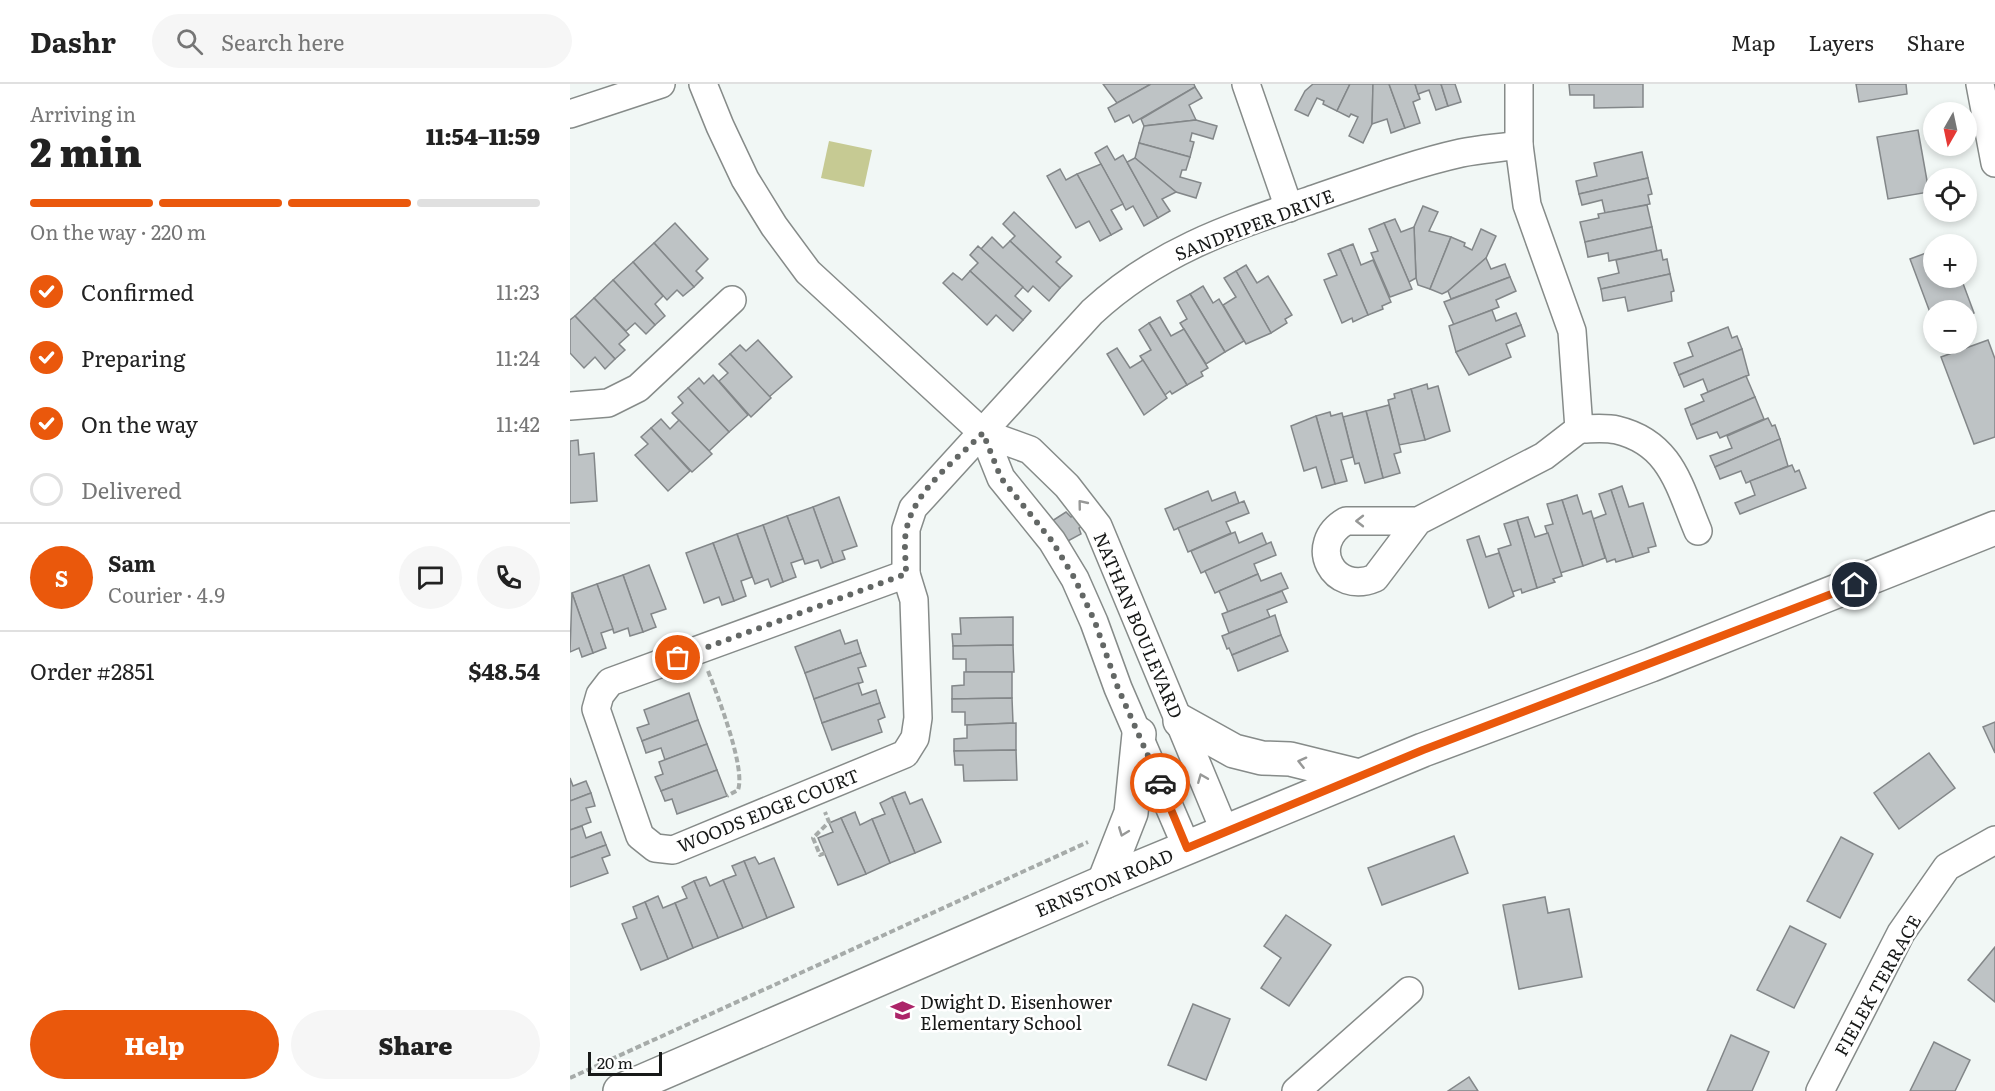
<!DOCTYPE html>
<meta charset="utf-8">
<style>
:root{--surface:#fff;--page:#f6f6f6;--text:#222;--muted:#767676;--line:#e0e0e0;--accent:#ea580c}
body{margin:0;font-family:Literata,serif;background:var(--page);color:var(--text);height:100vh;display:flex;flex-direction:column;font-size:22px;white-space:nowrap}
*{box-sizing:border-box;margin:0}
p{font-size:20px;color:var(--muted)}
.icon{flex:none;width:33px;height:33px;fill:none;stroke:currentColor;stroke-width:2;stroke-linecap:round;stroke-linejoin:round}
.map{position:relative;flex:1;overflow:hidden}
.details{display:flex;flex-direction:column;background:var(--surface);width:570px}
.details>*{flex:none}
.needle{width:39px;rotate:189deg}
.fabs{position:absolute;left:1353px;top:18px;display:grid;gap:12px}
.fabs a{display:grid;place-items:center;width:54px;height:54px;border-radius:50%;background:var(--surface);box-shadow:0 3px 9px #0003;font-size:30px}
.scale{position:absolute;left:18px;bottom:15px;width:74px;box-sizing:border-box;padding-left:6px;border:3px solid #171918;border-top:0;font-size:16px;line-height:21px;white-space:nowrap;color:#171918;-webkit-text-stroke:4px #fff;paint-order:stroke}
.pin{position:absolute;display:grid;place-items:center;width:51px;height:51px;color:#fff;margin:-26px;border:3px solid #fff;border-radius:50%;box-shadow:0 2px 6px #0007}
.courier{position:absolute;display:grid;place-items:center;width:60px;height:60px;margin:-30px;border:4px solid #ea580c;border-radius:50%;background:#fff;color:#222;box-shadow:0 2px 8px #0007}
.head em{font-style:normal;font-weight:800}
.head div{display:flex;flex-direction:column-reverse}
.head{display:flex;align-items:center;justify-content:space-between;height:102px;padding:0 30px}
h1{font-size:39px;font-weight:800;line-height:45px}
.bar{display:grid;grid-template-columns:repeat(4,1fr);gap:9px 6px;align-content:center;height:72px;padding:0 30px}
.bar i{height:8px;border-radius:4px;background:var(--line)}
.bar .selected{background:var(--accent)}
.bar p{grid-column:span 4}
.line{display:flex;align-items:center;gap:15px;padding:0 30px;border-top:2px solid var(--line)}
.line div{flex:1}
.round{display:grid;place-items:center;flex:none;width:63px;height:63px;border-radius:32px;background:var(--page)}
ol{padding:0 30px;list-style:none}
li{display:flex;align-items:center;gap:18px;height:66px}
li p{margin-inline-start:auto}
li .icon{padding:6px;border-radius:50%;background:var(--accent);color:#fff;stroke-width:4}
li:last-child{color:var(--muted)}
li i{width:33px;height:33px;border:3px solid var(--line);border-radius:50%}
.primary-button{display:flex;gap:12px;margin-top:auto;padding:12px 30px}
.primary-button a{flex:1;height:69px;border-radius:36px;background:var(--accent);color:#fff;font-size:24px;font-weight:800;line-height:69px;text-align:center}
.primary-button a+a{background:var(--page);color:var(--text)}
header{display:flex;align-items:center;gap:36px;box-sizing:border-box;height:84px;padding:0 30px;background:var(--surface);border-bottom:2px solid var(--line)}
header strong{font-size:28px}
nav{display:flex;gap:33px;margin-inline-start:auto;font-size:21px}
.search{width:420px;height:54px;background:var(--page);display:flex;align-items:center;gap:15px;box-sizing:border-box;padding:0 21px;border-radius:33px;color:var(--muted);font-size:22px}
main{display:flex;flex:1;min-height:0}
.map>svg:first-child{display:block}
.green{fill:#c6ca93}
.building{fill:#bec3c5;stroke:#838789;stroke-width:1.5}
.lines{fill:none;stroke-linecap:round;stroke-linejoin:round}
.minor-casing{stroke:#868b89;stroke-width:30}
.tertiary-casing{stroke:#868b89;stroke-width:36}
.path{stroke:#a6aba9;stroke-width:4;stroke-dasharray:6 3;stroke-linecap:butt}
.minor{stroke:#fff;stroke-width:27}
.tertiary{stroke:#fff;stroke-width:33}
.oneway{stroke:#979897}
.done{stroke:#636765;stroke-width:6;stroke-dasharray:0 10.8}
.route{stroke:#ea580c;stroke-width:8}
.labels{text-anchor:middle;dominant-baseline:central;stroke-width:5;stroke-linejoin:round;paint-order:stroke}
.street-label{font-size:18px;fill:#171918;stroke:#fff}
.poi-label{font-size:18px;fill:#171918;stroke:#fff;text-anchor:start}
</style>
<header>
<strong>Dashr</strong>
<div class="search"><svg class="icon" aria-label="search" viewBox="0 0 24 24"><circle cx="10" cy="10" r="6"/><path d="M15 15l6 6"/></svg>Search here</div>
<nav><a>Map</a><a>Layers</a><a>Share</a></nav>
</header>
<main>
<section class="details">
<div class="head"><div><h1>2 min</h1><p>Arriving in</p></div><em>11:54–11:59</em></div>
<div class="bar"><i class="selected"></i><i class="selected"></i><i class="selected"></i><i></i><p>On the way · 220 m</p></div>
<ol>
<li><svg class="icon" aria-label="check" viewBox="0 0 24 24"><path d="M5 12l5 5 9-10"/></svg>Confirmed<p>11:23</p></li>
<li><svg class="icon" aria-label="check" viewBox="0 0 24 24"><path d="M5 12l5 5 9-10"/></svg>Preparing<p>11:24</p></li>
<li><svg class="icon" aria-label="check" viewBox="0 0 24 24"><path d="M5 12l5 5 9-10"/></svg>On the way<p>11:42</p></li>
<li><i></i>Delivered</li>
</ol>
<div class="line" style="height:108px"><b class="round" style="background:var(--accent);color:#fff">S</b><div><b>Sam</b><p>Courier · 4.9</p></div><a class="round"><svg class="icon" aria-label="chat" viewBox="0 0 24 24"><path d="M4 5h16v11H9l-5 4z"/></svg></a><a class="round"><svg class="icon" aria-label="phone" viewBox="0 0 24 24"><path d="M5 4h4l2 5-3 2q2 4 5 5l2-3 5 2v4C11 20 4 13 5 4z"/></svg></a></div>
<div class="line" style="height:78px"><div>Order #2851</div><b>$48.54</b></div>
<div class="primary-button"><a>Help</a><a>Share</a></div>
</section>
<div class="map">
<svg width="1425" height="1007" viewBox="0 0 1425 1007">
<rect width="100%" height="100%" fill="#f1f7f5"/>
<path class="green" d="M259,57L302,66L294,103L251,94Z"/>
<g class="building">
<path d="M533,0H581L547,19Z"/>
<path d="M581,0H624L625,3L563,39L559,31L545,38L538,24Z"/>
<path d="M743,0H780L767,27L753,20L754,17L747,14L738,32L725,26L735,7Z"/>
<path d="M780,0H803L802,40L793,59L779,52L788,33L781,30L779,33L767,27Z"/>
<path d="M803,0H819L835,44L821,49L817,35L802,40Z"/>
<path d="M819,0H845L850,15L843,18L850,39L835,44Z"/>
<path d="M845,0H871L878,22L866,26L859,6L848,10Z"/>
<path d="M871,0H885L891,18L878,22Z"/>
<path d="M999,0H1073V23L1024,24V11H1000Z"/>
<path d="M1286,0H1336L1337,10L1289,18Z"/>
<path d="M625,3L632,14L619,21L626,36L574,42L571,35Z"/>
<path d="M626,36L647,42L643,55L622,49L620,57L624,58L620,73L569,59L574,42Z"/>
<path d="M1348,46L1359,108L1318,115L1307,53Z"/>
<path d="M569,59L620,73L616,86H612L610,93L631,99L626,114L606,108L565,74Z"/>
<path d="M537,62L545,76L553,71L588,134L574,142L563,122L556,126L525,69Z"/>
<path d="M1072,68L1078,94L1009,110L1006,97L1027,92L1024,79Z"/>
<path d="M565,74L606,108L592,115L600,127L588,134L557,78Z"/>
<path d="M531,80L553,120L541,126L552,145L541,151L507,90Z"/>
<path d="M490,85L496,96L507,90L541,151L530,157L519,137L506,144L477,92Z"/>
<path d="M1078,94L1082,110L1078,111L1080,120L1035,129L1032,116L1012,121L1009,110Z"/>
<path d="M1077,121L1082,143L1015,158L1010,138L1029,134L1028,130Z"/>
<path d="M853,122L868,128L859,147L881,153L860,205L848,201L846,194L844,143Z"/>
<path d="M444,128L491,173L486,178L502,192L490,204L440,157L445,152L433,140Z"/>
<path d="M825,135L831,148L844,143L846,194L839,198L814,139Z"/>
<path d="M105,139L138,175L126,187L133,194L124,203L84,159Z"/>
<path d="M814,139L842,205L820,213L801,169L808,167L799,145Z"/>
<path d="M1082,143L1087,167L1039,177L1038,169L1018,173L1015,158Z"/>
<path d="M911,145L926,152L916,174L878,207L872,210L860,205L881,153L895,159L894,162L902,166Z"/>
<path d="M422,153L433,164L440,157L490,204L479,217L463,202L458,208L411,165Z"/>
<path d="M84,159L124,203L113,212L107,206L97,216L63,178Z"/>
<path d="M783,160L791,181L803,176L821,218L812,222L813,225L798,231L770,165Z"/>
<path d="M408,162L453,203L445,212L461,227L453,236L400,187L408,179L400,171Z"/>
<path d="M770,165L798,231L783,238L782,234L772,239L754,196L767,191L758,170Z"/>
<path d="M1091,166L1093,176L1097,175L1100,190L1031,205L1028,194L1049,189L1046,176Z"/>
<path d="M1364,166V194H1391L1404,229L1396,231V226H1364V239L1340,175Z"/>
<path d="M916,174L921,185L935,180L940,193L881,215L878,207Z"/>
<path d="M63,178L93,212L85,220L95,232L85,241L43,196Z"/>
<path d="M676,181L687,199L698,192L722,231L715,235L717,239L701,249L666,187Z"/>
<path d="M400,187L453,236L443,247L426,231L417,241L373,199L383,189L392,196Z"/>
<path d="M666,187L701,249L676,260L653,221L666,213L654,194Z"/>
<path d="M1100,190L1104,207L1101,208L1102,217L1058,227L1055,213L1033,217L1031,205Z"/>
<path d="M940,193L946,207L926,216L929,223L884,241L874,218Z"/>
<path d="M43,196L85,241L76,250L65,239L56,247L24,214Z"/>
<path d="M633,202L643,219L649,215L674,257L655,268L620,210Z"/>
<path d="M620,210L655,268L636,280L610,239L617,235L607,217Z"/>
<path d="M24,214L59,251L49,260L55,266L45,275L5,232Z"/>
<path d="M922,226L926,237L946,229L951,241L886,268L879,242Z"/>
<path d="M5,232L45,275L35,285L25,273L14,284L0,269V236Z"/>
<path d="M590,233L601,252L614,245L638,284L631,288L633,292L617,301L579,239Z"/>
<path d="M579,239L617,301L602,310L600,307L595,311L570,272L581,266L569,246Z"/>
<path d="M951,241L955,252L936,260L941,273L899,291L886,268Z"/>
<path d="M1158,243L1162,254L1167,252L1172,265L1109,291L1104,279L1123,272L1118,259Z"/>
<path d="M188,256L222,293L199,313L160,270L170,261L176,267Z"/>
<path d="M1418,256L1425,275V353L1404,360L1371,273Z"/>
<path d="M547,264L560,284L573,276L597,314L574,331L537,270Z"/>
<path d="M1172,265L1179,291L1138,308L1133,295L1114,303L1109,291Z"/>
<path d="M160,270L201,314L181,333L149,297L158,289L149,280Z"/>
<path d="M143,291L178,331L159,348L118,304L129,294L134,300Z"/>
<path d="M1176,292L1185,313L1121,341L1115,325L1134,317L1131,311Z"/>
<path d="M857,300L858,305L868,302L880,347L855,356L841,305Z"/>
<path d="M118,304L159,348L139,367L102,329L113,319L108,313Z"/>
<path d="M841,305L855,356L829,361L818,316L825,314L824,310Z"/>
<path d="M1185,313L1194,335L1150,354L1147,348L1127,355L1121,341Z"/>
<path d="M819,321L831,368L824,370L830,389L813,394L796,327Z"/>
<path d="M796,327L813,394L795,399L789,379L785,380L773,333Z"/>
<path d="M760,328L761,332L772,329L783,373L771,376L777,397L765,400L746,332Z"/>
<path d="M746,332L765,400L752,404L746,383L734,387L721,342Z"/>
<path d="M1198,334L1202,342L1205,341L1210,355L1145,383L1140,372L1162,364L1157,352Z"/>
<path d="M91,335L100,345L109,336L142,370L122,388L81,344Z"/>
<path d="M81,344L120,387L98,407L65,371L78,360L71,353Z"/>
<path d="M1210,355L1218,382L1176,399L1171,387L1150,395L1145,383Z"/>
<path d="M8,356L9,371L24,369L27,417L0,419V357Z"/>
<path d="M1222,381L1225,388L1229,386L1236,404L1170,430L1165,419L1185,411L1180,397Z"/>
<path d="M1052,402L1059,423L1073,419L1086,462L1078,464L1079,468L1063,473L1041,406Z"/>
<path d="M1041,406L1063,473L1046,478L1045,475L1037,478L1023,435L1036,430L1029,410Z"/>
<path d="M638,407L642,417L665,408L669,419L604,446L595,425Z"/>
<path d="M1007,411L1013,430L1021,427L1035,474L1013,482L992,416Z"/>
<path d="M269,413L287,462L272,467L275,475L263,479L243,423Z"/>
<path d="M992,416L1013,482L990,489L975,442L983,440L977,420Z"/>
<path d="M674,417L679,429L656,438L661,449L618,468L608,444Z"/>
<path d="M243,423L263,479L251,484L248,476L235,480L217,432Z"/>
<path d="M513,425L521,437L509,444L511,450L496,458L482,437L496,428L501,433Z"/>
<path d="M217,432L233,475L221,479L226,493L213,498L193,441Z"/>
<path d="M958,433L965,453L978,449L992,492L983,495L985,498L967,504L947,436Z"/>
<path d="M947,436L967,504L952,509L951,505L942,508L928,465L941,461L934,440Z"/>
<path d="M193,441L213,498L201,503L198,495L185,500L167,450Z"/>
<path d="M665,448L669,459L692,449L697,461L631,489L621,467Z"/>
<path d="M167,450L182,493L171,497L176,512L164,517L143,459Z"/>
<path d="M909,452L916,473L929,469L944,512L919,524L897,456Z"/>
<path d="M701,458L706,471L684,480L688,490L645,509L635,487Z"/>
<path d="M143,459L164,517L152,521L149,513L134,519L116,469Z"/>
<path d="M79,481L96,525L81,530L86,543L73,548L53,491Z"/>
<path d="M711,489L718,504L658,528L649,507L688,490L691,497Z"/>
<path d="M53,491L73,548L60,552L58,544L44,549L27,500Z"/>
<path d="M27,500L43,545L31,549L36,564L23,569L2,509Z"/>
<path d="M712,507L717,518L697,526L700,533L659,549L652,530Z"/>
<path d="M2,509L23,569L12,573L9,564L0,568Z"/>
<path d="M705,531L711,551L662,571L659,564L657,565L652,552Z"/>
<path d="M443,533V561L383,562L382,550H391L390,534Z"/>
<path d="M270,546L275,560L287,556L291,569L235,589L225,563Z"/>
<path d="M711,551L718,567L668,587L662,571Z"/>
<path d="M443,561L444,588H396V575H383V562Z"/>
<path d="M291,569L296,582L288,584L293,598L244,615L235,589Z"/>
<path d="M394,588H442V614L382,615V602L394,601Z"/>
<path d="M288,599L292,611L306,606L310,619L252,639L244,615Z"/>
<path d="M119,609L128,636L72,657L67,644L79,640L74,626Z"/>
<path d="M442,614L443,639L395,641V628H382V615Z"/>
<path d="M310,619L315,633L308,636L312,648L262,666L252,639Z"/>
<path d="M128,636L137,660L95,676L91,664L76,669L72,657Z"/>
<path d="M1425,638V669L1413,643Z"/>
<path d="M446,639V666L384,667V655L397,654V641Z"/>
<path d="M137,660L147,686L91,707L85,693L93,690L89,678Z"/>
<path d="M446,666L447,696L394,697L393,681H385L384,667Z"/>
<path d="M1359,669L1385,704L1329,745L1304,709Z"/>
<path d="M147,686L157,712L107,730L102,715L95,717L91,707Z"/>
<path d="M0,694L3,702L16,697L21,709L0,717Z"/>
<path d="M335,708L340,720L352,715L371,758L345,769L322,713Z"/>
<path d="M21,709L25,722L16,724L21,738L0,746V717Z"/>
<path d="M322,713L345,769L320,779L302,735L315,730L310,719Z"/>
<path d="M285,728L290,741L302,735L320,779L296,790L271,734Z"/>
<path d="M271,734L296,790L268,801L248,754L263,748L259,739Z"/>
<path d="M12,742L16,754L31,748L36,761L0,774V746Z"/>
<path d="M884,752L898,789L812,821L798,784Z"/>
<path d="M1271,753L1303,770L1270,834L1237,817Z"/>
<path d="M36,761L40,771L32,774L38,789L0,803V774Z"/>
<path d="M185,773L189,780L204,774L224,823L197,834L174,777Z"/>
<path d="M174,777L197,834L173,844L153,796L166,791L162,782Z"/>
<path d="M136,793L140,802L153,796L173,844L148,854L124,797Z"/>
<path d="M124,797L148,854L123,864L105,819L117,814L112,803Z"/>
<path d="M88,812L93,824L105,819L123,864L98,875L75,818Z"/>
<path d="M975,813L978,829L999,825L1012,893L949,905L933,821Z"/>
<path d="M75,818L98,875L71,886L52,840L67,834L63,823Z"/>
<path d="M716,831L761,861L719,922L691,904L711,874L694,862Z"/>
<path d="M1220,842L1256,860L1224,924L1187,906Z"/>
<path d="M1425,863V918L1398,896Z"/>
<path d="M623,920L660,935L636,996L598,981Z"/>
<path d="M1161,951L1199,968L1182,1007H1137Z"/>
<path d="M1364,958L1400,976L1385,1007H1340Z"/>
<path d="M899,993L908,1007H878Z"/>
</g>
<g class="lines">
<defs>
<g id="minor">
<path d="M133,0L150,42L175,95L204,142L238,188L413,349"/>
<path d="M676,0L719,124"/>
<path d="M1410,0L1425,79"/>
<path d="M0,30L91,0"/>
<path d="M0,322L38,319L68,304L162,216"/>
<path d="M1009,345C1021,345 1035,343 1047,346C1101,359 1109,402 1128,447"/>
<path d="M848,437H776C736,460 763,512 805,494L848,437L974,372L1009,345L1002,247L957,121L949,61V0"/>
<path d="M336,490L344,516L348,634L345,654L335,670L103,766L85,764L70,752L26,625L30,611L40,598Z"/>
<path d="M336,490V445L343,424L522,228C589,166 662,143 747,114C794,98 842,80 891,69C910,65 930,64 949,61"/>
<path d="M617,764L548,604L524,538L505,495L482,457L431,394L413,349L460,366L497,402L528,442L655,748"/>
<path d="M726,1007L839,907"/>
<path d="M1250,1007L1331,849L1377,783L1425,756"/>
</g>
<g id="tertiary">
<path d="M610,637L664,667L692,674L720,675L789,692"/>
<path d="M534,798L561,729L569,650"/>
<path d="M50,1007L534,798L853,666L1081,581L1425,444"/>
</g>
</defs>
<use href="#minor" class="minor-casing"/>
<use href="#tertiary" class="tertiary-casing"/>
<g class="path">
<path d="M138,587C147,610 176,684 168,706L157,712"/>
<path d="M255,769L250,771L243,754L259,738L255,728"/>
<path d="M0,994L518,758"/>
</g>
<use href="#minor" class="minor"/>
<use href="#tertiary" class="tertiary"/>
</g>
<defs><path id="oneway-chevron" d="M-2-3.5L2.5 0L-2 3.5" fill="none" stroke-width="1.6" stroke-linecap="round" stroke-linejoin="round" transform="scale(1.5)"/></defs>
<g class="oneway">
<use href="#oneway-chevron" transform="translate(512 420) rotate(-129)"/>
<use href="#oneway-chevron" transform="translate(790 437) rotate(180)"/>
<use href="#oneway-chevron" transform="translate(732 678) rotate(-166)"/>
<use href="#oneway-chevron" transform="translate(632 694) rotate(-112)"/>
<use href="#oneway-chevron" transform="translate(553 748) rotate(111)"/>
</g>
<g class="lines">
<path class="done" d="M108,574L336,490C336,475 333,457 337,443C346,405 386,376 413,349L431,394L482,457L505,495L525,538L548,604L590,699"/>
<path class="route" d="M590,699L617,764L853,666L1285,501"/>
</g>
<defs>
<symbol id="school-bare" viewBox="-9 -9 18 18"><path d="M0-5L7-2L0 1L-7-2ZM-4 1L0 2.5L4 1V4Q0 6-4 4Z" fill="#ac2569" stroke="#fff" stroke-width="2.5" paint-order="stroke"/></symbol>
</defs>
<g fill-rule="evenodd">
<use href="#school-bare" x="316" y="910" width="33" height="33"/>
</g>
<g class="labels">
<g class="street-label">
<text transform="translate(684 140) rotate(-21)">SANDPIPER DRIVE</text>
<text transform="translate(569 541) rotate(67)">NATHAN BOULEVARD</text>
<text transform="translate(198 726) rotate(-22)">WOODS EDGE COURT</text>
<text transform="translate(534 798) rotate(-23)">ERNSTON ROAD</text>
<text transform="translate(1307 901) rotate(-61)">FIELEK TERRACE</text>
</g>
<g class="poi-label">
<text x="350" y="917">Dwight D. Eisenhower<tspan x="350" dy="21">Elementary School</tspan></text>
</g>
</g>
</svg>
<div class="fabs">
<a><svg class="needle" viewBox="-14 -14 28 28"><path d="M0-13l5 13h-10z" fill="#e53935"/><path d="M0 13l5-13h-10z" fill="#767676"/></svg></a>
<a><svg class="icon" aria-label="locate" viewBox="0 0 24 24"><circle cx="12" cy="12" r="6"/><path d="M12 2v4M12 18v4M2 12h4M18 12h4"/></svg></a>
<a>+</a>
<a>−</a>
</div>
<div class="scale">20 m</div>
<div class="pin" style="left:108px;top:574px;background:#ea580c"><svg class="icon" aria-label="bag" viewBox="0 0 24 24"><path d="M5 8h14l-1 12H6zM9 8a3 3 0 0 1 6 0"/></svg></div>
<div class="pin" style="left:1285px;top:501px;background:#1f2937"><svg class="icon" aria-label="home" viewBox="0 0 24 24"><path d="M3 11l9-7 9 7M6 9v11h12V9"/></svg></div>
<div class="courier" style="left:590px;top:699px"><svg class="icon" aria-label="car" viewBox="0 0 24 24"><path d="M5 17H2v-5l4-1 3-4h7l3 4 3 1v5h-3M9 17h6M6 11h13"/><circle cx="7" cy="17" r="2"/><circle cx="17" cy="17" r="2"/></svg></div>
</div>
</main>
